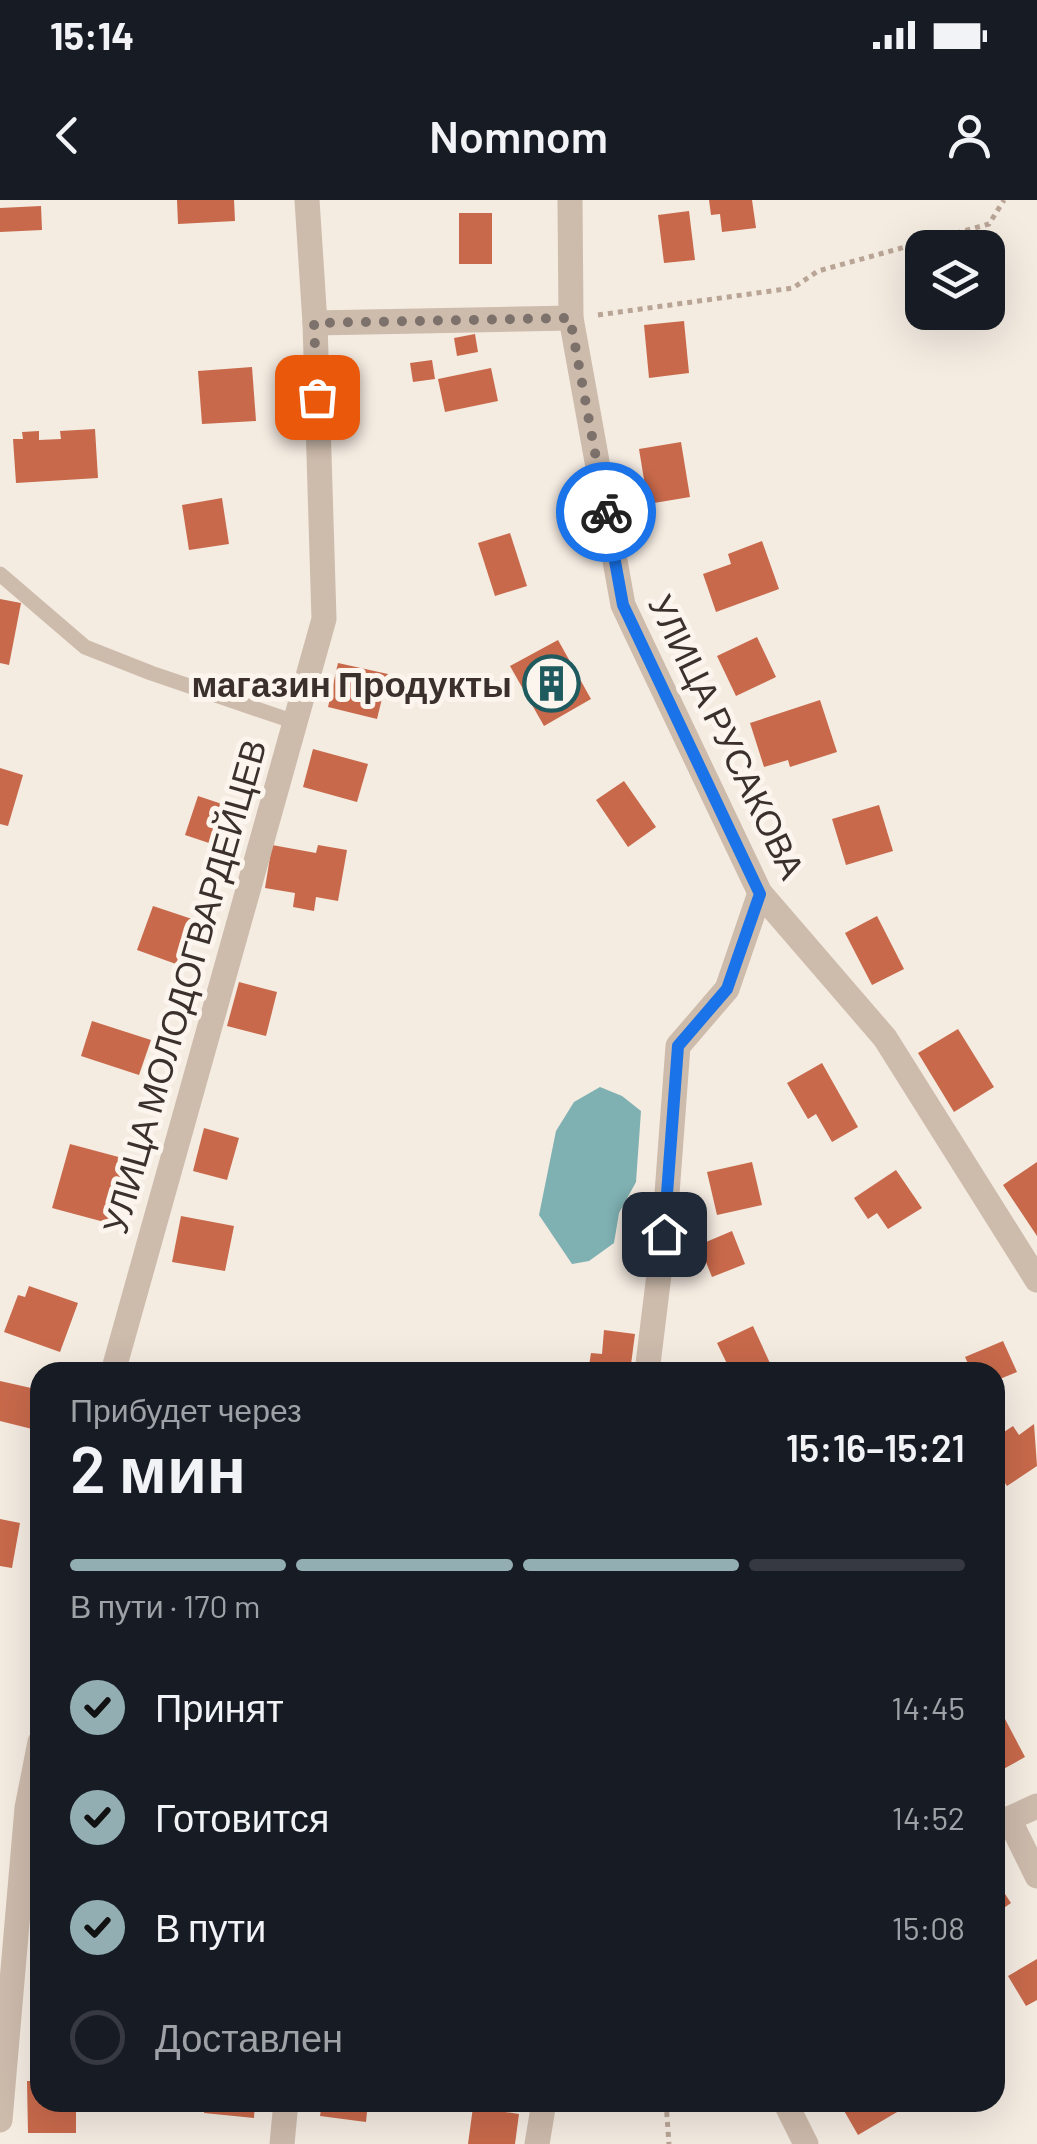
<!DOCTYPE html>
<html lang="ru">
<meta charset="utf-8">
<style>
:root{--surface:#171b24;--page:#242831;--text:#f1f3f6;--muted:#9ea1a6;--line:#363941;--accent:#92aeb2}
body{margin:0;font-family:Barlow,sans-serif;background:var(--page);color:var(--text);height:100vh;display:flex;flex-direction:column;font-size:38px;white-space:nowrap}
*{box-sizing:border-box;margin:0}
p{font-size:32px;color:var(--muted)}
.icon{flex:none;width:55px;height:55px;fill:none;stroke:currentColor;stroke-width:2;stroke-linecap:round;stroke-linejoin:round}
.map{position:relative;flex:1;overflow:hidden}
.drawer{position:absolute;left:30px;top:1162px;width:975px;height:750px;display:flex;flex-direction:column;background:var(--surface);border-radius:30px;box-shadow:0 10px 40px #0002}
.drawer>*{flex:none}
.tools{position:absolute;left:905px;top:30px;display:grid;gap:20px}
.tools a{display:grid;place-items:center;width:100px;height:100px;border-radius:20px;background:var(--surface);box-shadow:0 10px 40px #0002;font-size:50px}
.pin{position:absolute;display:grid;place-items:center;width:85px;height:85px;color:#fff;margin:-42px;border-radius:20px;box-shadow:0 5px 15px #0006}
.courier{position:absolute;display:grid;place-items:center;width:100px;height:100px;margin:-50px;border:8px solid #1a73e8;border-radius:50%;background:#fff;color:#222;box-shadow:0 2px 12px #0007}
.headline em{font-style:normal;font-weight:600}
.headline div{display:flex;flex-direction:column-reverse}
.headline{display:flex;align-items:center;justify-content:space-between;height:170px;padding:0 40px}
h1{font-size:65px;font-weight:600;line-height:75px}
.bar{display:grid;grid-template-columns:repeat(4,1fr);gap:15px 10px;align-content:center;height:120px;padding:0 40px}
.bar i{height:12px;border-radius:8px;background:var(--line)}
.bar .selected{background:var(--accent)}
.bar p{grid-column:span 4}
ol{padding:0 40px;list-style:none}
li{display:flex;align-items:center;gap:30px;height:110px}
li p{margin-inline-start:auto}
li .icon{padding:10px;border-radius:50%;background:var(--accent);color:#111;stroke-width:4}
li:last-child{color:var(--muted)}
li i{width:55px;height:55px;border:5px solid var(--line);border-radius:50%}
.status{display:flex;justify-content:space-between;align-items:center;height:70px;padding:0 50px;background:var(--surface);direction:ltr}
.status svg{height:28px;fill:currentColor}
header{display:flex;justify-content:space-between;align-items:center;height:130px;padding:0 40px;background:var(--surface);font-size:45px;font-weight:600}
.map>svg:first-child{display:block}
.water{fill:#7fb0b2}
.building{fill:#c8694b}
.lines{fill:none;stroke-linecap:round;stroke-linejoin:round}
.path{stroke:#b9a596;stroke-width:5;stroke-dasharray:5 5;stroke-linecap:butt}
.lane{stroke:#cdbbac;stroke-width:15}
.street{stroke:#cdbbac;stroke-width:25}
.done{stroke:#7c716b;stroke-width:10;stroke-dasharray:0 18}
.route{stroke:#1a73e8;stroke-width:12}
.labels{text-anchor:middle;dominant-baseline:central;stroke-width:10;stroke-linejoin:round;paint-order:stroke}
.poi-label{font-size:35px;font-weight:bold;fill:#3b302b;stroke:#fbf5ee;text-anchor:end}
.street-label{font-size:35px;fill:#3b302b;stroke:#fbf5ee}
</style>
<div class="status"><b>15:14</b><svg viewBox="0 0 49 12"><path d="M0 12V9h3v3zM5 12V6h3v6zM10 12V3h3v9zM15 12V0h3v12zM26 1h20v11H26zM47 4h2v5h-2z"/></svg></div>
<header><svg class="icon" aria-label="back" viewBox="0 0 24 24"><path d="M15 5l-7 7 7 7"/></svg>Nomnom<svg class="icon" aria-label="person" viewBox="0 0 24 24"><circle cx="12" cy="8" r="4"/><path d="M4 21q1-7 8-7t8 7"/></svg></header>
<div class="map">
<svg width="1037" height="1944" viewBox="0 0 1037 1944">
<rect width="100%" height="100%" fill="#f4ebe1"/>
<path class="water" d="M600,887L622,896L641,911L636,982L619,1013L614,1043L589,1061L572,1064L539,1015L556,931L574,902Z"/>
<g class="building">
<path d="M177,0H234L235,21L178,24Z"/>
<path d="M709,0H752L756,28L722,32L720,14L711,15Z"/>
<path d="M41,6L42,30L0,32V8Z"/>
<path d="M689,11L695,60L664,63L658,15Z"/>
<rect x="459" y="13" width="33" height="51"/>
<path d="M684,121L689,173L649,178L644,125Z"/>
<path d="M475,134L478,152L457,156L454,138Z"/>
<path d="M432,160L435,179L413,182L410,163Z"/>
<path d="M252,167L256,221L202,224L198,171Z"/>
<path d="M491,168L498,201L445,212L438,179Z"/>
<path d="M95,229L98,278L16,283L13,239H23L22,232L39,231V240L61,239L60,231Z"/>
<path d="M681,242L690,297L648,304L639,249Z"/>
<path d="M222,298L229,344L189,350L182,305Z"/>
<path d="M510,333L527,386L495,396L478,343Z"/>
<path d="M762,341L779,389L716,412L703,374L731,364L728,354Z"/>
<path d="M0,399L21,403L9,465L0,463Z"/>
<path d="M757,437L776,477L736,496L717,456Z"/>
<path d="M558,440L591,499L544,526L510,466Z"/>
<path d="M338,463L388,474L377,519L328,507Z"/>
<path d="M820,500L837,552L790,567L788,560L764,567L750,523Z"/>
<path d="M313,549L368,564L357,602L303,587Z"/>
<path d="M0,568L23,575L8,626L0,624Z"/>
<path d="M624,581L656,627L628,647L596,600Z"/>
<path d="M198,596L231,607L218,646L185,635Z"/>
<path d="M879,605L893,651L846,665L832,619Z"/>
<path d="M272,645L316,653L318,645L347,650L338,701L316,697L314,711L293,707L295,693L265,688Z"/>
<path d="M153,706L192,719L176,764L137,750Z"/>
<path d="M877,716L904,769L872,785L845,733Z"/>
<path d="M239,782L277,792L266,836L227,826Z"/>
<path d="M92,821L151,840L139,875L81,856Z"/>
<path d="M958,829L994,887L954,912L918,853Z"/>
<path d="M822,863L858,927L832,942L816,914L808,919L787,883Z"/>
<path d="M204,928L239,938L227,980L193,971Z"/>
<path d="M70,944L126,959L108,1023L52,1008Z"/>
<path d="M752,962L762,1005L717,1015L707,972Z"/>
<path d="M1037,962V1036L1003,985Z"/>
<path d="M896,970L922,1008L888,1029L877,1013L868,1019L854,998Z"/>
<path d="M181,1016L234,1026L225,1071L172,1062Z"/>
<path d="M732,1031L745,1064L712,1077L699,1045Z"/>
<path d="M29,1086L78,1103L60,1152L4,1132L18,1095L25,1097Z"/>
<path d="M753,1126L774,1172H731L717,1143Z"/>
<path d="M604,1130L635,1134L630,1172H588L591,1153L602,1154Z"/>
<path d="M1003,1141L1017,1172L995,1181V1172H972L965,1157Z"/>
<path d="M0,1181L40,1190L32,1229L0,1221Z"/>
<path d="M1034,1224L1037,1266L1007,1286L995,1268V1238L1013,1226L1019,1235Z"/>
<path d="M0,1319L20,1323L12,1368L0,1366Z"/>
<path d="M995,1500L1025,1557L998,1572L995,1567Z"/>
<path d="M995,1679L1011,1703L995,1714Z"/>
<path d="M1037,1759V1800L1026,1806L1008,1776Z"/>
<path d="M36,1770L40,1771V1803L33,1802Z"/>
<path d="M27,1881H40V1902H76V1933H28Z"/>
<path d="M206,1902H255L254,1918L204,1913Z"/>
<path d="M322,1902H368L366,1922L320,1916Z"/>
<path d="M839,1902H900L904,1908L858,1935Z"/>
<path d="M473,1907L519,1914L515,1944H468Z"/>
</g>
<g class="lines">
<g class="path">
<path d="M598,115L793,88L818,71L989,24L1004,0"/>
<path d="M666,1902L669,1944"/>
</g>
<path class="lane" d="M0,374L85,447L151,473L295,522"/>
<g class="street">
<path d="M570,0L571,118L623,405L760,693L885,838L1037,1080"/>
<path d="M315,123L571,118"/>
<path d="M113,1172L324,419L315,123L307,0"/>
<path d="M647,1172L664,1034L678,846L727,789L760,693"/>
<path d="M1009,1619L1037,1676"/>
<path d="M995,1625L1037,1606"/>
<path d="M785,1902L806,1944"/>
<path d="M0,1920L27,1608L40,1542"/>
<path d="M282,1944L286,1902"/>
<path d="M537,1944L544,1902"/>
</g>
</g>
<g class="lines">
<path class="done" d="M317,197L314,123L570,118L606,312"/>
<path class="route" d="M606,312L623,405L760,694L727,789L678,846L664,1034"/>
</g>
<defs>
<symbol id="building-ring" viewBox="-11 -11 22 22"><circle r="9.5" fill="#fbf5ee" stroke="#1f5a5e" stroke-width="1.5"/><path d="M-4-6H4V6H1V3H-1V6H-4ZM-2.5-4.3h1.7v1.8h-1.7ZM.8-4.3h1.7v1.8H.8ZM-2.5-1h1.7V.8h-1.7ZM.8-1h1.7V.8H.8Z" fill="#1f5a5e"/></symbol>
</defs>
<g fill-rule="evenodd">
<use href="#building-ring" x="520" y="452" width="63" height="63"/>
</g>
<g class="labels">
<g class="poi-label">
<text x="512" y="483">магазин Продукты</text>
</g>
<g class="street-label">
<text transform="translate(728 536) rotate(64)">УЛИЦА РУСАКОВА</text>
<text transform="translate(183 786) rotate(-74)">УЛИЦА МОЛОДОГВАРДЕЙЦЕВ</text>
</g>
</g>
</svg>
<div class="tools">
<a><svg class="icon" aria-label="layers" viewBox="0 0 24 24"><path d="M12 4l9 5-9 5-9-5zM3 14l9 5 9-5"/></svg></a>
</div>
<div class="pin" style="left:317px;top:197px;background:#ea580c"><svg class="icon" aria-label="bag" viewBox="0 0 24 24"><path d="M5 8h14l-1 12H6zM9 8a3 3 0 0 1 6 0"/></svg></div>
<div class="pin" style="left:664px;top:1034px;background:#1f2937"><svg class="icon" aria-label="home" viewBox="0 0 24 24"><path d="M3 11l9-7 9 7M6 9v11h12V9"/></svg></div>
<div class="courier" style="left:606px;top:312px"><svg class="icon" aria-label="bike" viewBox="0 0 24 24"><circle cx="6" cy="16" r="4"/><circle cx="18" cy="16" r="4"/><path d="M6 16l4-8h5l3 8M10 8l3 8H6M13 5h3"/></svg></div>
<section class="drawer">
<div class="headline"><div><h1>2 мин</h1><p>Прибудет через</p></div><em>15:16–15:21</em></div>
<div class="bar"><i class="selected"></i><i class="selected"></i><i class="selected"></i><i></i><p>В пути · 170 m</p></div>
<ol>
<li><svg class="icon" aria-label="check" viewBox="0 0 24 24"><path d="M5 12l5 5 9-10"/></svg>Принят<p>14:45</p></li>
<li><svg class="icon" aria-label="check" viewBox="0 0 24 24"><path d="M5 12l5 5 9-10"/></svg>Готовится<p>14:52</p></li>
<li><svg class="icon" aria-label="check" viewBox="0 0 24 24"><path d="M5 12l5 5 9-10"/></svg>В пути<p>15:08</p></li>
<li><i></i>Доставлен</li>
</ol>
</section>
</div>
